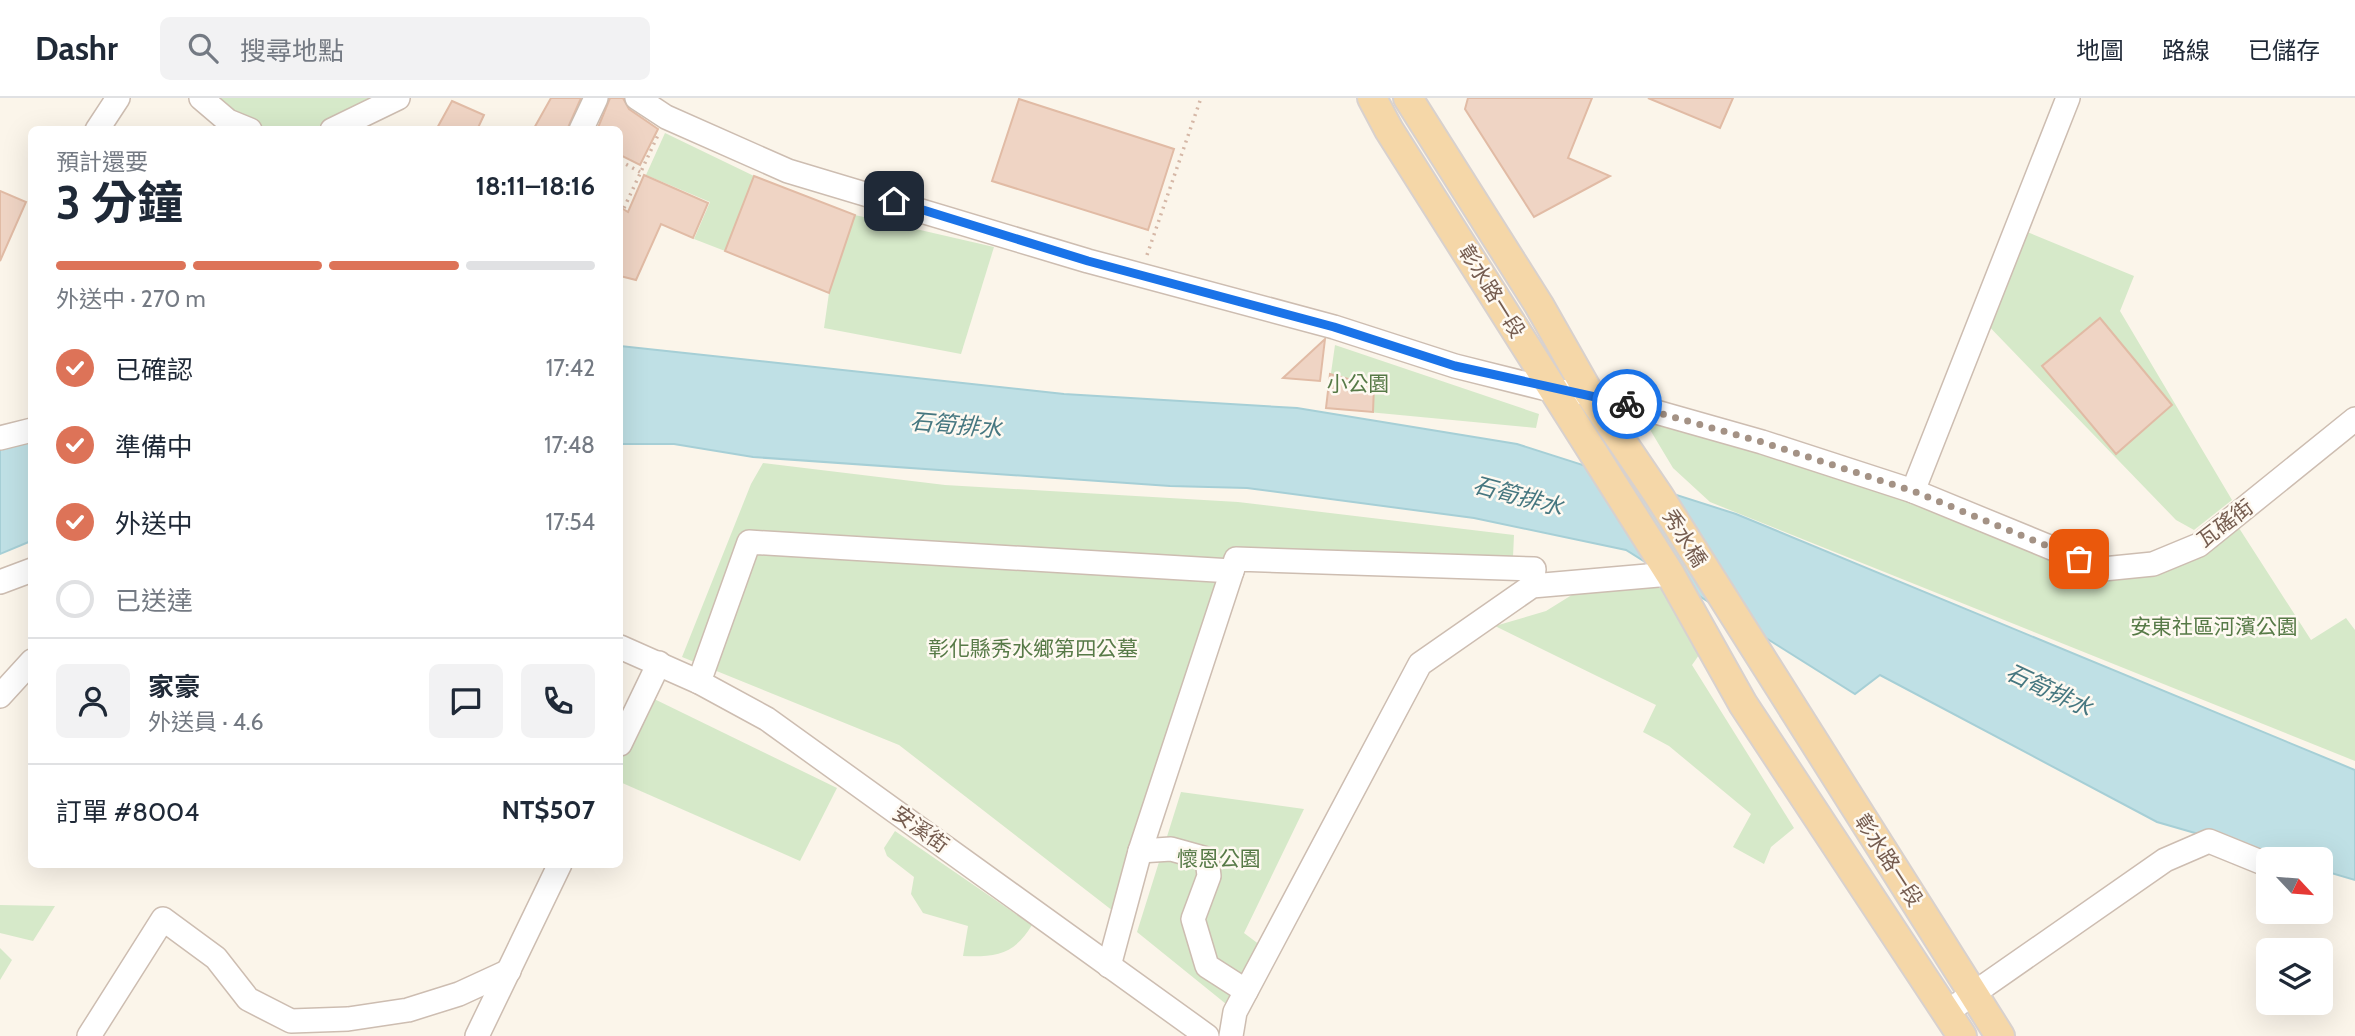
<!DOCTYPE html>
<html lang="zh-TW">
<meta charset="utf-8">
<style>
:root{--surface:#fff;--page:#f2f2f3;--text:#1f2937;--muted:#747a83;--line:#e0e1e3;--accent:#dd7358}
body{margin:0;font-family:Cabin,"Noto Sans TC",sans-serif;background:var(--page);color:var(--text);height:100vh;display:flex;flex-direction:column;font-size:26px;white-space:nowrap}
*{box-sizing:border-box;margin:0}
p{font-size:23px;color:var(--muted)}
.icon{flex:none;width:38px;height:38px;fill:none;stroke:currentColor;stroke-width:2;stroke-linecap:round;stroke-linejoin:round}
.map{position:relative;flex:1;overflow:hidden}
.details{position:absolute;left:28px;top:28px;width:595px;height:742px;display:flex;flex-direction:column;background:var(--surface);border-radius:10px;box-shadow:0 7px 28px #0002}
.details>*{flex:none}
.needle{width:46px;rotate:116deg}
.controls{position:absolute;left:2256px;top:749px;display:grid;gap:14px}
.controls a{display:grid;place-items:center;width:77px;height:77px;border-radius:10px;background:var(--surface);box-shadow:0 7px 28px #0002;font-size:35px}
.pin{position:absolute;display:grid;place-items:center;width:60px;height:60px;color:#fff;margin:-30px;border-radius:14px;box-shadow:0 4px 10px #0006}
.courier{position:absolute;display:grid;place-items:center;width:70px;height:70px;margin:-35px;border:5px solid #1a73e8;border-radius:50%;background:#fff;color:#222;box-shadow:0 2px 9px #0007}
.summary em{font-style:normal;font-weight:700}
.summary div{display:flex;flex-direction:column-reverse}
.summary{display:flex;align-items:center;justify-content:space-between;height:119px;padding:0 28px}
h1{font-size:46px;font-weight:700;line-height:52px}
.bar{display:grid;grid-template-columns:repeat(4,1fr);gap:10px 7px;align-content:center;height:84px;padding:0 28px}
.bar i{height:9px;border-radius:5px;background:var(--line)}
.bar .on{background:var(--accent)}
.bar p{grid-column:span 4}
.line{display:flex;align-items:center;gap:18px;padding:0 28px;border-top:2px solid var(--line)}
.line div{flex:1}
.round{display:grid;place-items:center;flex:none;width:74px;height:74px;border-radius:10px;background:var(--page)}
ol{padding:0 28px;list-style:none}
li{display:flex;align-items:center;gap:21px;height:77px}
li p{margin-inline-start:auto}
li .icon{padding:7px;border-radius:50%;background:var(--accent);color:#fff;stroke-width:4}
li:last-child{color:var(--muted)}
li i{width:38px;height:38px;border:4px solid var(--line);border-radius:50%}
header{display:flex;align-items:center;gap:42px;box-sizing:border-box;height:98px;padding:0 35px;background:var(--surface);border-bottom:2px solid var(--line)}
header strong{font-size:33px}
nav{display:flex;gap:38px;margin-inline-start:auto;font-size:24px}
.search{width:490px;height:63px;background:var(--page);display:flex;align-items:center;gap:18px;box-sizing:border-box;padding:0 24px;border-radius:10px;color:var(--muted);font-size:26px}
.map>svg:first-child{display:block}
.green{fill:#d6e9c9}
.water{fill:#bfe0e5;stroke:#a6cfd6;stroke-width:2}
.building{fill:#efd4c4;stroke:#e1bba5;stroke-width:2}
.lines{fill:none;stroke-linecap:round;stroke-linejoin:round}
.minor-casing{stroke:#cdbdb1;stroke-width:26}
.major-casing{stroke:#d8d1ce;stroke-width:32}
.path{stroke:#d5b7a6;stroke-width:3.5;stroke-dasharray:2 5;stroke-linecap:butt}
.minor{stroke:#fff;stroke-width:23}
.major{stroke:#f5d7a8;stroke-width:28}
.done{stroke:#a49285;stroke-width:7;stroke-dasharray:0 12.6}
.route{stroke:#1a73e8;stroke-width:9}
.labels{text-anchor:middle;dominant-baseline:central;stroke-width:5;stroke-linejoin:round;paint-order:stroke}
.street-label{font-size:21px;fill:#755c4f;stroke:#fef9f1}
.park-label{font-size:21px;fill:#577a47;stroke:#fef9f1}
.water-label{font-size:23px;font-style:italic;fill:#467780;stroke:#fef9f1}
</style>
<header>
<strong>Dashr</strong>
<div class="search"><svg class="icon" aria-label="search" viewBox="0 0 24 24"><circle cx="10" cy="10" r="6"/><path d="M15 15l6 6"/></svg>搜尋地點</div>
<nav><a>地圖</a><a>路線</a><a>已儲存</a></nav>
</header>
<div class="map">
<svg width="2355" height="938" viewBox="0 0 2355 938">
<rect width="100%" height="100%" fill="#fbf5ea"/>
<g class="green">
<path d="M204,0H381L310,32L257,29Z"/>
<path d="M665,35L754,78L725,153L694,141L710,104L646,77Z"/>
<path d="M855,117L994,149L961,256L824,230L829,195Z"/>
<path d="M2015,129L2134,178L2120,213L2232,402L2194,432L2176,422L1979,218Z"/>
<path d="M1335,247L1539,316L1536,330L1326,310Z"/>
<path d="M1631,300L1990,434L2160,474L2239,430L2311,542L2346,520L2355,532V663L1710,404L1673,370Z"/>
<path d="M763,365L945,387L1238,404L1514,437L1513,459L1230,453L1113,813L899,647L682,559L751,386Z"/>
<path d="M1668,484L1706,547L1692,567L1794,730L1771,749L1764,766L1733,749L1751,716L1669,648L1643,634L1656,607L1495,528L1546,513L1575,495Z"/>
<path d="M646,597L837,690L800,763L620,684V651Z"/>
<path d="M1181,694L1304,711L1244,835L1264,850L1231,910L1137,834Z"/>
<path d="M895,733L1032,827C1014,857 996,859 963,858L968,828L923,815L911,796L914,779L887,758L884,750Z"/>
<path d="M0,807L55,808L33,843L0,835Z"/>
<path d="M0,850L12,862L0,882Z"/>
</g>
<g class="water">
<path d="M620,248L1064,296L1297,310L1517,346L1736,416L2355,672V782L2321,772L2320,761H2285L2157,724L1880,577L1855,596L1626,452L1474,420L1247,390L1170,388L753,359L674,346H620Z"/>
<path d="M31,340V443L0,456V351Z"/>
</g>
<g class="building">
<path d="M551,0H581L567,32H533Z"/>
<path d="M610,0H623L629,11L658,31L640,67L620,57V32H597Z"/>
<path d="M1468,0H1592L1568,60L1610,78L1534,119L1465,11Z"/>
<path d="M1648,0H1733L1720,30Z"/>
<path d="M1019,1L1174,51L1148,132L992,83Z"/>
<path d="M452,3L484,17L477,32H436Z"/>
<path d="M644,77L708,105L693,140L661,126L636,182L620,178V109L628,114Z"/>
<path d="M754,78L855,117L829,195L725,153Z"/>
<path d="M0,93L26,104L0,163Z"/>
<path d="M2100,220L2172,307L2116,356L2042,268Z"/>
<path d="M1325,241L1320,283L1283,280Z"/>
<path d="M1330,276L1374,288L1373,314L1326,310Z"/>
</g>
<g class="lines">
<defs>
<g id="minor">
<path d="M201,0L228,23L250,32"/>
<path d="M637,0L666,19L788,73L1088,163L1334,229L1455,268L1555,293L1589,295L1762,344L1913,393L2103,471L2153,466L2199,447L2355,321"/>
<path d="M97,32L118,0"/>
<path d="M332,32L398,0"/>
<path d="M581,32L596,0"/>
<path d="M0,340L32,332"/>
<path d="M1913,393L2068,0"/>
<path d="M0,484L32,472"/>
<path d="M620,549L699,584L767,621L1207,938"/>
<path d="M699,584L749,444L1232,473"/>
<path d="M0,598L32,563"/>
<path d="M620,646L659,565"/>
<path d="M1140,753L1171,751L1207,761L1209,778L1193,821L1207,868L1246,893"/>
<path d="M1109,868L1140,753L1236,461L1534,471L1532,488"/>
<path d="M1947,914L2165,762L2209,743L2268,767"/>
<path d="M89,938L163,821L216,860L248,901L291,923L348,921L408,912L459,896L509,873"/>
<path d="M477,938L560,766"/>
<path d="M1231,938L1235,914L1420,566L1532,488L1670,476"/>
</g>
<g id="major">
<path d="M1372,0L1389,32L1670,476L1743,606L1962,938"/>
<path d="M1408,0L1539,207L1589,295L1659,398L2000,938"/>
</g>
</defs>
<use href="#minor" class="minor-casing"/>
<use href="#major" class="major-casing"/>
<g class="path">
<path d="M620,63L640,74"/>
<path d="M624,110L658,37"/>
<path d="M1147,157L1201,0"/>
</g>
<use href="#minor" class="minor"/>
<use href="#major" class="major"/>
</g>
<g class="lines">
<path class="done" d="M1627,306L1762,344L1913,393L2079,461"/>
<path class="route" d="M894,103L1088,163L1334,229L1455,268L1627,306"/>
</g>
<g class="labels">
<g class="street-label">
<text transform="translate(1492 193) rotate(58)">彰水路一段</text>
<text transform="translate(2225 425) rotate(-37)">瓦磘街</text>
<text transform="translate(1685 440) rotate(58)">秀水橋</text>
<text transform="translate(921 731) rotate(36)">安溪街</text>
<text transform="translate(1889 762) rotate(57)">彰水路一段</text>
</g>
<g class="park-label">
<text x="1358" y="285">小公園</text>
<text x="2214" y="528">安東社區河濱公園</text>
<text x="1033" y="550">彰化縣秀水鄉第四公墓</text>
<text x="1219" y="760">懷恩公園</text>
</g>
<g class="water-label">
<text transform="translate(956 327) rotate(5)">石筍排水</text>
<text transform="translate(1518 398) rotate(15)">石筍排水</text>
<text transform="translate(2049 592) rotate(25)">石筍排水</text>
</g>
</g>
</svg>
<div class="controls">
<a><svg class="needle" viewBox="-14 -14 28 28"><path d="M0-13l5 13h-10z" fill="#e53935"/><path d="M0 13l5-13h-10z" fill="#747a83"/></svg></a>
<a><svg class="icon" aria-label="layers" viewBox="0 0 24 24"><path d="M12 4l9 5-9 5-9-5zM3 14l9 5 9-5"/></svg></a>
</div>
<div class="pin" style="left:2079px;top:461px;background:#ea580c"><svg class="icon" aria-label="bag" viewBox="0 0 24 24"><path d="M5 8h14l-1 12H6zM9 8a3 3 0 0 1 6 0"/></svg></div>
<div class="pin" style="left:894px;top:103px;background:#1f2937"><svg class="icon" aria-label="home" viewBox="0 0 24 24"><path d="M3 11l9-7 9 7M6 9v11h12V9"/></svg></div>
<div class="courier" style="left:1627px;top:306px"><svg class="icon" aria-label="bike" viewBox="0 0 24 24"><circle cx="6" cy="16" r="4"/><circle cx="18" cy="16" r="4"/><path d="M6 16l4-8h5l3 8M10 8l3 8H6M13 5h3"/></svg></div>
<section class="details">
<div class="summary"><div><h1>3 分鐘</h1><p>預計還要</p></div><em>18:11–18:16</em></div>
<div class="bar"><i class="on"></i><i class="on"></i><i class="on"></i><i></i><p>外送中 · 270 m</p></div>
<ol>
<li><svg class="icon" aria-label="check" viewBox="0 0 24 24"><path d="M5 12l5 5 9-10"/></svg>已確認<p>17:42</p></li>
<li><svg class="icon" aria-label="check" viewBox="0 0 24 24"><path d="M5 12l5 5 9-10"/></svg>準備中<p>17:48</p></li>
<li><svg class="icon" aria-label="check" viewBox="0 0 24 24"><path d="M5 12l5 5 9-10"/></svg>外送中<p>17:54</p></li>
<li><i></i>已送達</li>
</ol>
<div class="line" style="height:126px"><a class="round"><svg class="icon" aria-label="person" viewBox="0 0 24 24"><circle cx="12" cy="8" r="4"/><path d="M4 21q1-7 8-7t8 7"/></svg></a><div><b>家豪</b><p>外送員 · 4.6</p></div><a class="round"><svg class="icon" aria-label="chat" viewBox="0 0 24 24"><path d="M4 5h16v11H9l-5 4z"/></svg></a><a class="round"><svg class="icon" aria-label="phone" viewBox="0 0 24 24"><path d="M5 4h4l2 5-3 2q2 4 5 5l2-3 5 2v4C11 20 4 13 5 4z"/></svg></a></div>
<div class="line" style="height:91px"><div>訂單 #8004</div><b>NT$507</b></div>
</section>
</div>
